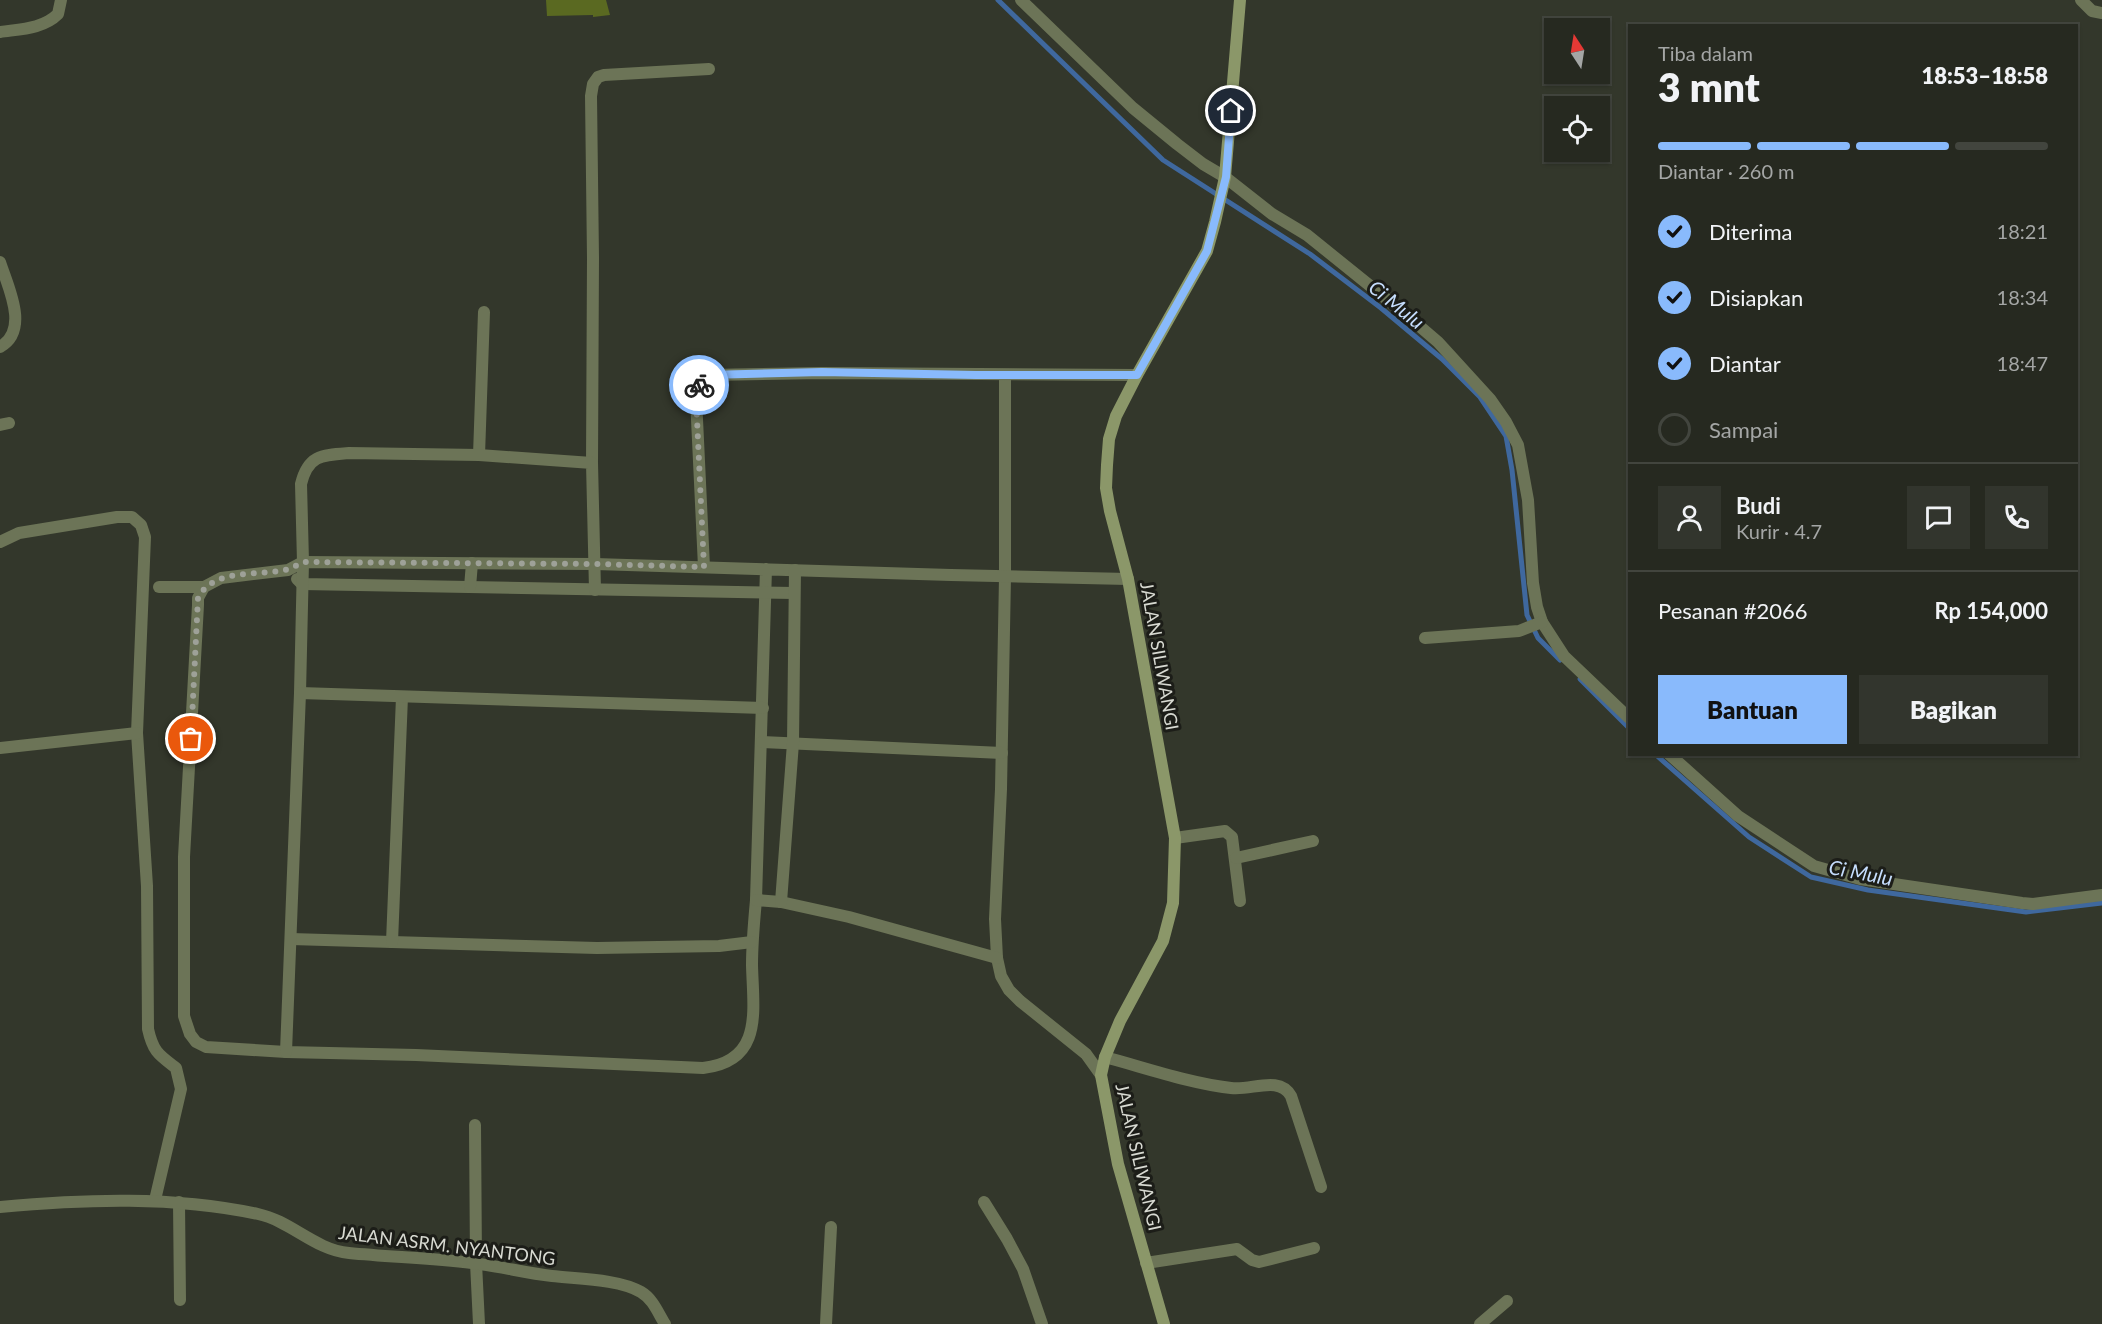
<!DOCTYPE html>
<html lang="id">
<meta charset="utf-8">
<style>
:root{--surface:#262920;--page:#32352d;--text:#f1f3f6;--muted:#a4a6a5;--line:#42453e;--accent:#89bafc}
body{margin:0;font-family:Lato,sans-serif;background:var(--page);color:var(--text);height:100vh;display:flex;flex-direction:column;font-size:22px;white-space:nowrap}
*{box-sizing:border-box;margin:0}
p{font-size:20px;color:var(--muted)}
.icon{flex:none;width:33px;height:33px;fill:none;stroke:currentColor;stroke-width:2;stroke-linecap:round;stroke-linejoin:round}
.map{position:relative;flex:1;overflow:hidden}
.panel{position:absolute;left:1628px;top:24px;width:450px;height:732px;display:flex;flex-direction:column;background:var(--surface);border-radius:0px;box-shadow:0 2px 4px #0004,0 0 0 2px var(--line)}
.panel>*{flex:none}
.needle{width:39px;rotate:348deg}
.fabs{position:absolute;left:1544px;top:18px;display:grid;gap:12px}
.fabs a{display:grid;place-items:center;width:66px;height:66px;border-radius:0px;background:var(--surface);box-shadow:0 2px 4px #0004,0 0 0 2px var(--line);font-size:30px}
.pin{position:absolute;display:grid;place-items:center;width:51px;height:51px;color:#fff;margin:-26px;border:3px solid #fff;border-radius:50%;box-shadow:0 2px 6px #0007}
.courier{position:absolute;display:grid;place-items:center;width:60px;height:60px;margin:-30px;border:4px solid #89bafc;border-radius:50%;background:#fff;color:#222;box-shadow:0 2px 8px #0007}
.headline em{font-style:normal;font-weight:800}
.headline div{display:flex;flex-direction:column-reverse}
.headline{display:flex;align-items:center;justify-content:space-between;height:102px;padding:0 30px}
h1{font-size:39px;font-weight:800;line-height:45px}
.bar{display:grid;grid-template-columns:repeat(4,1fr);gap:9px 6px;align-content:center;height:72px;padding:0 30px}
.bar i{height:8px;border-radius:4px;background:var(--line)}
.bar .current{background:var(--accent)}
.bar p{grid-column:span 4}
.line{display:flex;align-items:center;gap:15px;padding:0 30px;border-top:2px solid var(--line)}
.line div{flex:1}
.round{display:grid;place-items:center;flex:none;width:63px;height:63px;border-radius:0px;background:var(--page)}
ol{padding:0 30px;list-style:none}
li{display:flex;align-items:center;gap:18px;height:66px}
li p{margin-inline-start:auto}
li .icon{padding:6px;border-radius:50%;background:var(--accent);color:#111;stroke-width:4}
li:last-child{color:var(--muted)}
li i{width:33px;height:33px;border:3px solid var(--line);border-radius:50%}
.cta{display:flex;gap:12px;margin-top:auto;padding:12px 30px}
.cta a{flex:1;height:69px;border-radius:0px;background:var(--accent);color:#111;font-size:24px;font-weight:800;line-height:69px;text-align:center}
.cta a+a{background:var(--page);color:var(--text)}
.map>svg:first-child{display:block}
.lines{fill:none;stroke-linecap:round;stroke-linejoin:round}
.stream{stroke:#3f689e;stroke-width:5}
.building{fill:#5a6921}
.street{stroke:#6c7457;stroke-width:12}
.secondary{stroke:#8b9769;stroke-width:12}
.done{stroke:#9ea198;stroke-width:6;stroke-dasharray:0 10.8}
.route{stroke:#89bafc;stroke-width:8}
.labels{text-anchor:middle;dominant-baseline:central;stroke-width:6;stroke-linejoin:round;paint-order:stroke}
.street-label{font-size:18px;fill:#d8dad2;stroke:#1c1d18}
.water-label{font-size:20px;font-style:italic;fill:#c6defe;stroke:#1c1d18}
</style>
<div class="map">
<svg width="2102" height="1324" viewBox="0 0 2102 1324">
<rect width="100%" height="100%" fill="#33372b"/>
<g class="lines">
<g class="stream">
<path d="M998,0L1163,160L1310,254L1381,308L1442,359L1480,397L1506,436L1512,470L1527,615L1538,638L1560,660"/>
<path d="M1580,679L1629,728"/>
<path d="M1655,754L1749,837L1811,877L1868,890L2026,912L2102,903"/>
</g>
</g>
<path class="building" d="M546,0H606L610,15L593,17V15L547,16Z"/>
<g class="lines">
<g class="street">
<path d="M1021,0L1133,108L1177,144L1203,164L1225,177L1272,214L1307,235L1410,318L1438,342L1490,399L1506,422L1518,445L1528,500L1533,583L1537,607L1542,622L1564,656L1629,718"/>
<path d="M2081,0L2092,11L2102,13"/>
<path d="M0,32C20,29 43,29 58,14L61,0"/>
<path d="M0,262C8,287 30,330 0,347"/>
<path d="M1005,375V577L1001,789L995,919L997,958L1001,976L1009,990L1020,1001L1086,1054L1101,1075"/>
<path d="M0,425L9,423"/>
<path d="M479,455L484,312"/>
<path d="M592,463L593,258L591,96L593,84L598,77L604,75L709,69"/>
<path d="M0,542L19,533L117,517H132L141,525L145,537L137,733L147,886L148,1029C153,1052 159,1055 176,1068L181,1089L155,1200"/>
<path d="M704,567L696,398C698,388 699,381 708,375L822,373L1137,375"/>
<path d="M766,569L756,900C754,922 752,943 752,965C753,1010 764,1061 703,1068L416,1055L286,1052L206,1047L196,1042L190,1034L184,1016V857L198,605V598L204,587L221,578L288,570L303,562L595,564L951,575L1128,579"/>
<path d="M297,579L302,584L794,593"/>
<path d="M159,587H204"/>
<path d="M470,587L472,563"/>
<path d="M1425,638L1519,631L1542,622"/>
<path d="M300,693L303,562L301,484C308,455 322,455 349,453L479,455L592,463L595,590"/>
<path d="M762,742L1002,753"/>
<path d="M0,748L137,733"/>
<path d="M1669,754L1738,816L1814,866L1860,879L2022,903L2033,904L2102,895"/>
<path d="M1175,838L1225,831L1232,837L1240,901"/>
<path d="M1236,858L1313,841"/>
<path d="M756,900L781,902L849,917L997,958"/>
<path d="M781,902L793,743L795,570"/>
<path d="M291,939L597,948L719,946L752,942"/>
<path d="M392,942L402,697"/>
<path d="M286,1052L300,693L763,708"/>
<path d="M1105,1057C1146,1068 1189,1083 1231,1088C1251,1091 1279,1075 1291,1096L1321,1187"/>
<path d="M475,1125L476,1263L479,1324"/>
<path d="M179,1202L180,1300"/>
<path d="M984,1202L1007,1239L1023,1269L1042,1324"/>
<path d="M0,1207C86,1199 173,1196 258,1214C291,1221 315,1250 349,1253C390,1257 431,1258 472,1263C499,1266 525,1273 552,1276C578,1279 619,1279 641,1292C653,1299 658,1313 665,1324"/>
<path d="M1146,1263L1237,1249L1252,1260L1259,1262L1314,1248"/>
<path d="M826,1324L831,1227"/>
<path d="M1480,1324L1507,1301"/>
</g>
<path class="secondary" d="M1164,1324L1118,1164L1101,1075L1105,1057L1120,1021L1163,941L1173,903L1175,838L1128,579L1110,511L1106,488L1107,465L1109,439L1116,416L1137,375L1207,251L1215,222L1225,177L1240,0"/>
</g>
<g class="lines">
<path class="done" d="M191,739L198,598C213,568 257,576 285,570C291,569 297,565 303,562L595,564L704,567L696,398L699,385"/>
<path class="route" d="M699,385L702,379L708,375L822,372L976,375H1137L1207,251L1226,177L1231,111"/>
</g>
<g class="labels">
<g class="street-label">
<text transform="translate(1160 656) rotate(80)">JALAN SILIWANGI</text>
<text transform="translate(1139 1157) rotate(77)">JALAN SILIWANGI</text>
<text transform="translate(447 1245) rotate(7)">JALAN ASRM. NYANTONG</text>
</g>
<g class="water-label">
<text transform="translate(1397 304) rotate(39)">Ci Mulu</text>
<text transform="translate(1861 872) rotate(11)">Ci Mulu</text>
</g>
</g>
</svg>
<div class="fabs">
<a><svg class="needle" viewBox="-14 -14 28 28"><path d="M0-13l5 13h-10z" fill="#e53935"/><path d="M0 13l5-13h-10z" fill="#a4a6a5"/></svg></a>
<a><svg class="icon" aria-label="locate" viewBox="0 0 24 24"><circle cx="12" cy="12" r="6"/><path d="M12 2v4M12 18v4M2 12h4M18 12h4"/></svg></a>
</div>
<div class="pin" style="left:191px;top:739px;background:#ea580c"><svg class="icon" aria-label="bag" viewBox="0 0 24 24"><path d="M5 8h14l-1 12H6zM9 8a3 3 0 0 1 6 0"/></svg></div>
<div class="pin" style="left:1231px;top:111px;background:#1f2937"><svg class="icon" aria-label="home" viewBox="0 0 24 24"><path d="M3 11l9-7 9 7M6 9v11h12V9"/></svg></div>
<div class="courier" style="left:699px;top:385px"><svg class="icon" aria-label="bike" viewBox="0 0 24 24"><circle cx="6" cy="16" r="4"/><circle cx="18" cy="16" r="4"/><path d="M6 16l4-8h5l3 8M10 8l3 8H6M13 5h3"/></svg></div>
<section class="panel">
<div class="headline"><div><h1>3 mnt</h1><p>Tiba dalam</p></div><em>18:53–18:58</em></div>
<div class="bar"><i class="current"></i><i class="current"></i><i class="current"></i><i></i><p>Diantar · 260 m</p></div>
<ol>
<li><svg class="icon" aria-label="check" viewBox="0 0 24 24"><path d="M5 12l5 5 9-10"/></svg>Diterima<p>18:21</p></li>
<li><svg class="icon" aria-label="check" viewBox="0 0 24 24"><path d="M5 12l5 5 9-10"/></svg>Disiapkan<p>18:34</p></li>
<li><svg class="icon" aria-label="check" viewBox="0 0 24 24"><path d="M5 12l5 5 9-10"/></svg>Diantar<p>18:47</p></li>
<li><i></i>Sampai</li>
</ol>
<div class="line" style="height:108px"><a class="round"><svg class="icon" aria-label="person" viewBox="0 0 24 24"><circle cx="12" cy="8" r="4"/><path d="M4 21q1-7 8-7t8 7"/></svg></a><div><b>Budi</b><p>Kurir · 4.7</p></div><a class="round"><svg class="icon" aria-label="chat" viewBox="0 0 24 24"><path d="M4 5h16v11H9l-5 4z"/></svg></a><a class="round"><svg class="icon" aria-label="phone" viewBox="0 0 24 24"><path d="M5 4h4l2 5-3 2q2 4 5 5l2-3 5 2v4C11 20 4 13 5 4z"/></svg></a></div>
<div class="line" style="height:78px"><div>Pesanan #2066</div><b>Rp 154,000</b></div>
<div class="cta"><a>Bantuan</a><a>Bagikan</a></div>
</section>
</div>
